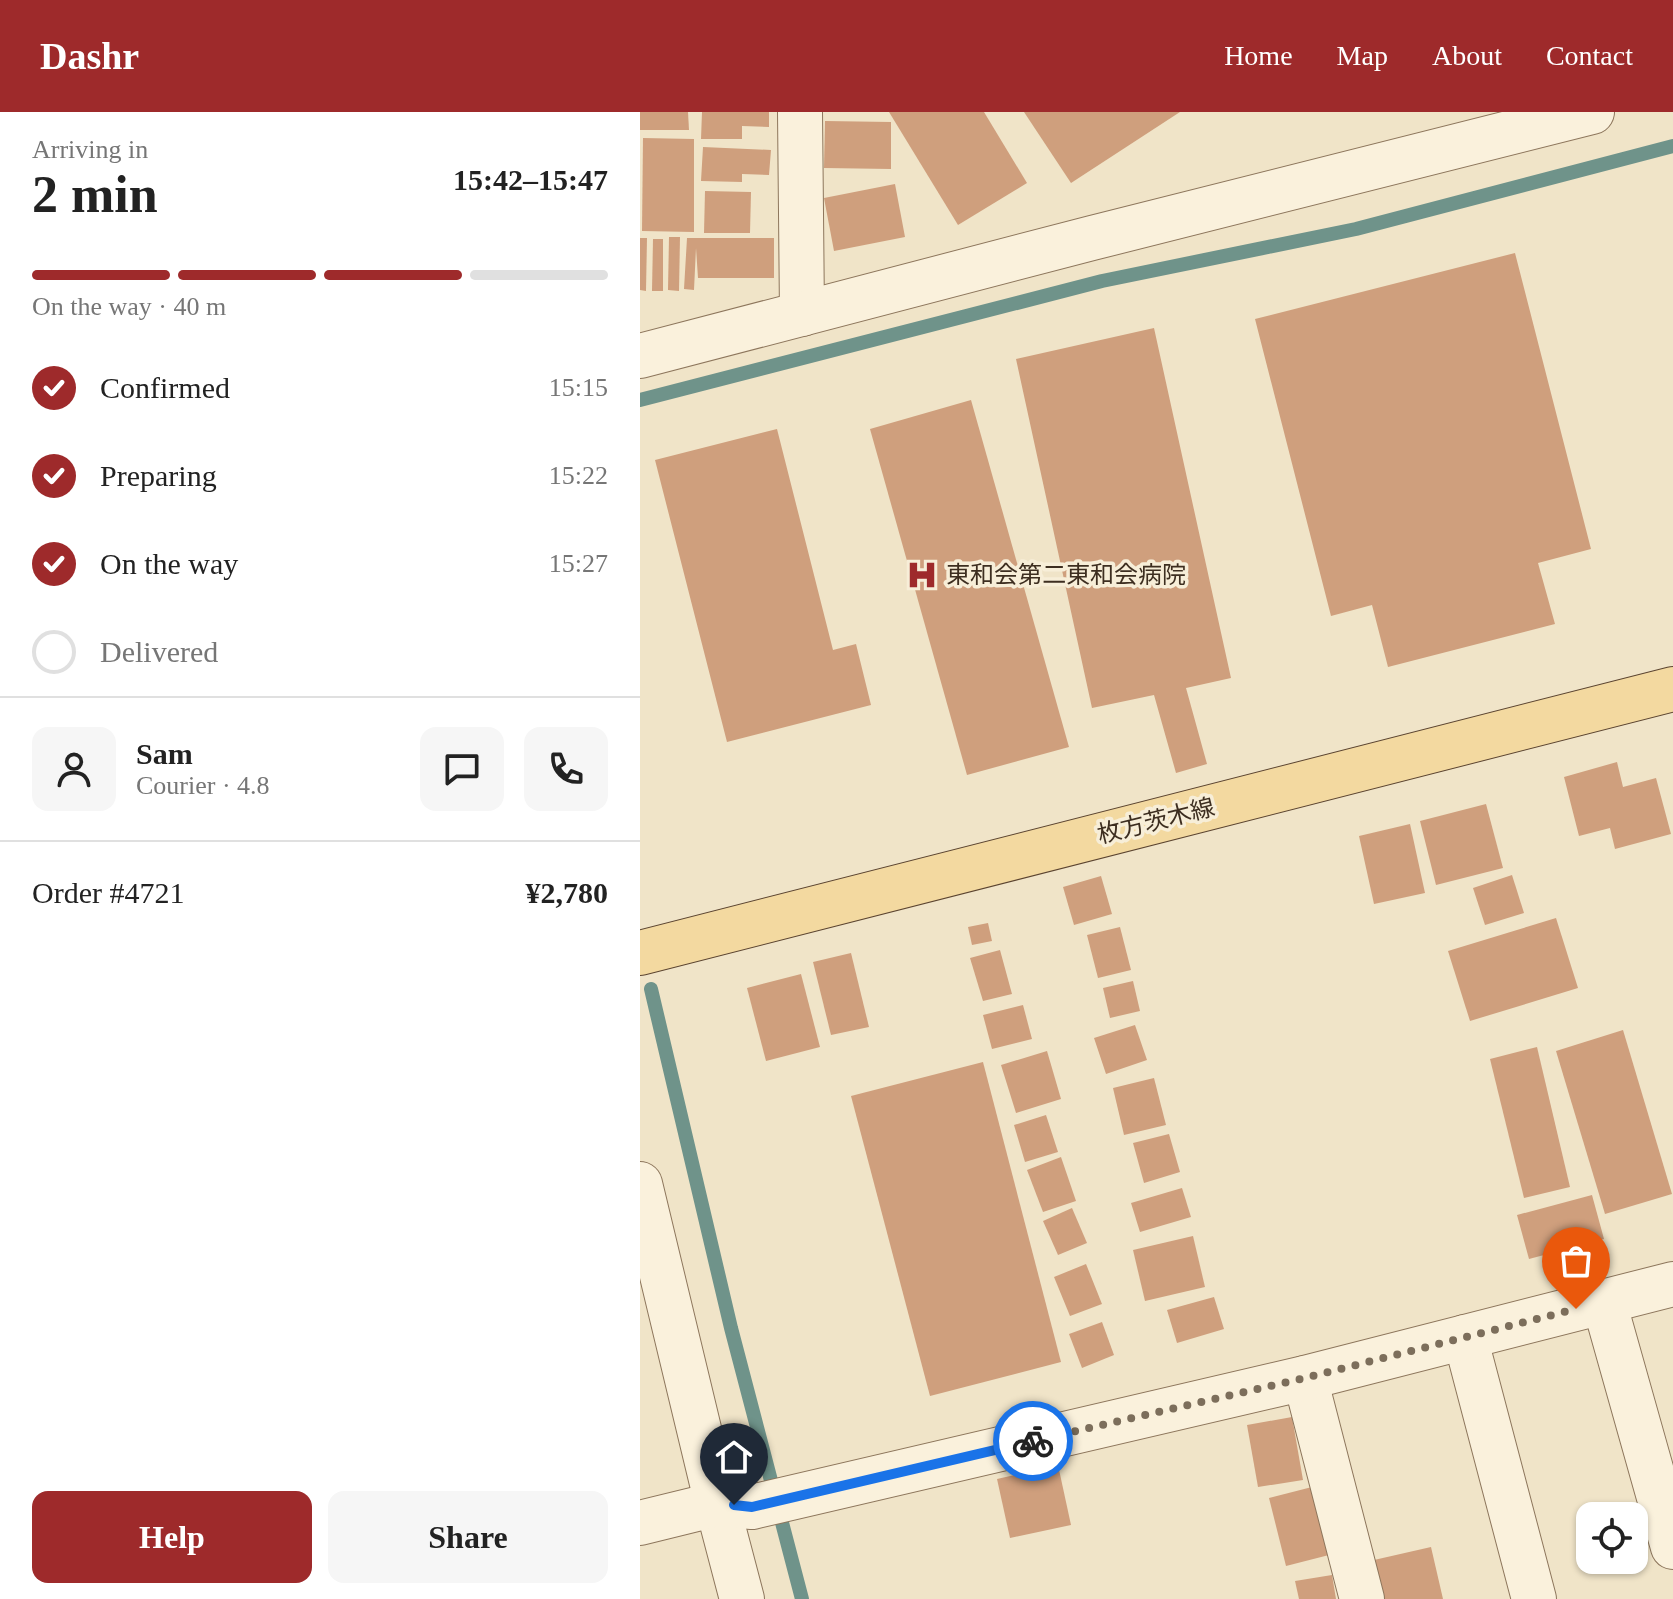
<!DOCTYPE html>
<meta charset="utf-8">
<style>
:root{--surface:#fff;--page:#f6f6f6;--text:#222;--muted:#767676;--line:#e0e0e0;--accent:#9e2a2b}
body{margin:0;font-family:"Times New Roman","Noto Sans JP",serif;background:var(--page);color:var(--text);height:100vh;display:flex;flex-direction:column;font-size:30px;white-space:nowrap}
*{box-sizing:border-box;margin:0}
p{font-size:26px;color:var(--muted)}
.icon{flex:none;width:44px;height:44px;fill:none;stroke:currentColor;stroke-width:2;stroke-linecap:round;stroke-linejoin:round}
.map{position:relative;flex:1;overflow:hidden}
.side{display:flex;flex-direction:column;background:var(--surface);width:640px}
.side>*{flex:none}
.controls{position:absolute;left:936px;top:1390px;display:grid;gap:16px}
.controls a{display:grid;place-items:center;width:72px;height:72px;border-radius:16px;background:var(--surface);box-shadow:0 2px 6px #0004;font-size:40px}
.pin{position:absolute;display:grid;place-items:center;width:68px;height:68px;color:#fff;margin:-82px -34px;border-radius:50% 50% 50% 0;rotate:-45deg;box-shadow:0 0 8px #0007}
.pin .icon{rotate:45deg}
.courier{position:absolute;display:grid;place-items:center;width:80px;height:80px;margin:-40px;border:6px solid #1a73e8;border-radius:50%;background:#fff;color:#222;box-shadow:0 2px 10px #0007}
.headline em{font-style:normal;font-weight:700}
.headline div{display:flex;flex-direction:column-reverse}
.headline{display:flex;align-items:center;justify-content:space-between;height:136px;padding:0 32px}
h1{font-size:52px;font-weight:700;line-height:60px}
.bar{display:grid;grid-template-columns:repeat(4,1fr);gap:12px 8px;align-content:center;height:96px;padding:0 32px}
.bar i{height:10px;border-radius:6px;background:var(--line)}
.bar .current{background:var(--accent)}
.bar p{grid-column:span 4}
.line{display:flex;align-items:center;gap:20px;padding:0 32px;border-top:2px solid var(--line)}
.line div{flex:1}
.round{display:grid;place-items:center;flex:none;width:84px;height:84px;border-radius:16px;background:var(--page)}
ol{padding:0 32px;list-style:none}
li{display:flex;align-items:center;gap:24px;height:88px}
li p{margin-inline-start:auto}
li .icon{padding:8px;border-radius:50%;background:var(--accent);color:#fff;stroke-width:4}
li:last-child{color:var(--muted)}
li i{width:44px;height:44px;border:4px solid var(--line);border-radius:50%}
.primary-button{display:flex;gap:16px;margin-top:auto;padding:16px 32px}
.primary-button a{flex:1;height:92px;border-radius:16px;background:var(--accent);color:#fff;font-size:32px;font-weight:700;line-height:92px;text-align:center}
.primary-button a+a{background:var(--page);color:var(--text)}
header{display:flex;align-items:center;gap:48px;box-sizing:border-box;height:112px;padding:0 40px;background:var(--accent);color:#fff}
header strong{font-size:38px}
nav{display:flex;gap:44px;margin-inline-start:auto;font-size:28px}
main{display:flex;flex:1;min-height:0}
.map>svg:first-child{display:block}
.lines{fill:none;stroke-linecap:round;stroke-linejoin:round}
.stream{stroke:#6f938a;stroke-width:14}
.building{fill:#cf9f7d}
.minor-casing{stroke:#8d765c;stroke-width:46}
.major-casing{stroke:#5b4430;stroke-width:46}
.minor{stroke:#faf1dc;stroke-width:44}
.major{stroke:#f3d9a0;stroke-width:44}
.done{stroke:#7c6e5b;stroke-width:8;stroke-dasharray:0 14.4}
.route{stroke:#1a73e8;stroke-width:10}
.labels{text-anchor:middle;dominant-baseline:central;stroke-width:7;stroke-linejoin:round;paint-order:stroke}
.poi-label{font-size:24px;fill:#3d2e20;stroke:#f7eed8;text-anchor:start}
.street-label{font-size:24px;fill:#3d2e20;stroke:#f7eed8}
</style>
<header>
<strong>Dashr</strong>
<nav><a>Home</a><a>Map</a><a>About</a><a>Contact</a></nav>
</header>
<main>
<section class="side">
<div class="headline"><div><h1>2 min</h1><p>Arriving in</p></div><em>15:42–15:47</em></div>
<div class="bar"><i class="current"></i><i class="current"></i><i class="current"></i><i></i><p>On the way · 40 m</p></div>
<ol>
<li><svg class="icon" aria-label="check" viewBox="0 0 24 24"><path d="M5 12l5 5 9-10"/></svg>Confirmed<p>15:15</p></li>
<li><svg class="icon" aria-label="check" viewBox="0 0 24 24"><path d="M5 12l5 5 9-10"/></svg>Preparing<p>15:22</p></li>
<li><svg class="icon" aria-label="check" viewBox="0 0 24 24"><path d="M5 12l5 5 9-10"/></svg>On the way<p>15:27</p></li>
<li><i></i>Delivered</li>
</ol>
<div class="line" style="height:144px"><a class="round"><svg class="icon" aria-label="person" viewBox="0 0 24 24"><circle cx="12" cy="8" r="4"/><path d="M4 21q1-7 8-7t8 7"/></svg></a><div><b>Sam</b><p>Courier · 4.8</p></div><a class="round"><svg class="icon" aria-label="chat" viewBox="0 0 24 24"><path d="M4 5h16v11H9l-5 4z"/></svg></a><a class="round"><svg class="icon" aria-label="phone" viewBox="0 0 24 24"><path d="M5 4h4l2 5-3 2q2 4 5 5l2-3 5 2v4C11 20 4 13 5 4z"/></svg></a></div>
<div class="line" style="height:104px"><div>Order #4721</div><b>¥2,780</b></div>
<div class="primary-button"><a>Help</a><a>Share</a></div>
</section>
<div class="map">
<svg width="1033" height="1487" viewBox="0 0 1033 1487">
<rect width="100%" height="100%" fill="#f0e4c8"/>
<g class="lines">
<g class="stream">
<path d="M0,288L462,169L716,117L1033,34"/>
<path d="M11,877L91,1216L162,1487"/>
</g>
</g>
<g class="building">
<path d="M0,0H48L49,18H0Z"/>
<path d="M62,0H129V15L102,14V27H61Z"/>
<path d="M249,0H344L387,71L318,113Z"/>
<path d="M384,0H540L431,71Z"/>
<path d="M185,9L251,10V57L184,56Z"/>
<path d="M3,26L54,27V120L2,119Z"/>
<path d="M63,35L131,38L129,63L102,62V70L61,69Z"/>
<path d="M255,72L265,125L194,139L184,86Z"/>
<path d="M65,79L111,80L110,121H64Z"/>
<path d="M29,125H40L39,179L28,178Z"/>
<path d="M0,126H7L6,179L0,178Z"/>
<path d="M47,126H134V166H58L56,136L54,178L44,177Z"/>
<path d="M13,127H23V179H12Z"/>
<path d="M875,141L951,437L898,451L915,512L748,555L732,493L691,504L615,207Z"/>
<path d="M514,216L591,566L546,576L567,652L536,661L514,583L452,596L376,247Z"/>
<path d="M331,288L429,635L327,663L230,317Z"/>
<path d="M137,317L193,538L216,532L231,593L87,630L15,348Z"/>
<path d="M977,650L983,675L1016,666L1031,722L975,737L970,716L939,724L924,665Z"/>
<path d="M846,692L863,756L796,773L780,709Z"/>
<path d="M770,712L785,781L734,792L719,724Z"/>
<path d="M872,763L884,801L845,813L833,776Z"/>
<path d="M461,764L472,802L434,813L423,775Z"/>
<path d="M916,806L938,876L830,909L808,839Z"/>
<path d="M348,811L352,829L332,833L328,815Z"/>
<path d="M480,815L491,858L458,866L447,823Z"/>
<path d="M360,838L372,882L343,889L330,846Z"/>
<path d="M211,841L229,915L191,923L173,850Z"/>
<path d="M161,862L180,935L126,949L107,876Z"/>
<path d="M493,869L500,899L470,906L463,876Z"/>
<path d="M383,893L392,927L352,937L343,903Z"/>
<path d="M495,913L507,948L466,962L454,926Z"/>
<path d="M983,918L1032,1082L965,1102L916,939Z"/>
<path d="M897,935L930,1075L884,1086L850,947Z"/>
<path d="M407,939L421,987L376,1001L361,953Z"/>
<path d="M343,950L421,1250L290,1284L211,984Z"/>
<path d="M514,966L526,1013L484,1023L473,976Z"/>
<path d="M406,1003L418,1040L385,1050L374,1013Z"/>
<path d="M529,1022L540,1060L504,1071L493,1031Z"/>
<path d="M421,1045L436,1089L403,1100L387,1058Z"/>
<path d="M542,1076L551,1105L500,1120L491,1091Z"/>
<path d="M952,1083L964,1127L889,1147L877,1103Z"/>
<path d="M432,1096L447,1131L418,1143L403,1109Z"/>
<path d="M553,1124L565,1175L505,1189L493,1138Z"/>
<path d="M446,1152L462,1192L430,1204L414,1165Z"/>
<path d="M574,1185L584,1217L537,1231L527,1198Z"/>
<path d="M462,1210L474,1243L442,1256L429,1222Z"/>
<path d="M652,1305L663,1368L618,1375L607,1313Z"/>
<path d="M418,1353L431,1413L370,1426L357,1367Z"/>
<path d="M672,1375L689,1443L646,1454L629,1386Z"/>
<path d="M791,1435L803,1487H742L734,1448Z"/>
<path d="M692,1463L696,1487H659L655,1469Z"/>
</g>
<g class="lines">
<defs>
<g id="minor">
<path d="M160,0L162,202"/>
<path d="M0,244L452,126L952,0"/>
<path d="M0,1072L77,1392L102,1487"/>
<path d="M964,1190L1033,1435"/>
<path d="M825,1225L894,1487"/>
<path d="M665,1266L722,1487"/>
<path d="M0,1411L77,1392L112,1395L665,1266L1033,1172"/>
</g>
<path id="major" d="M0,841L1033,577"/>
</defs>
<use href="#minor" class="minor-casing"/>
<use href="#major" class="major-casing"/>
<use href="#minor" class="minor"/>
<use href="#major" class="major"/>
</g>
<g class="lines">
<path class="done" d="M393,1329L665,1266L936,1197"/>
<path class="route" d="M94,1393L112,1395L393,1329"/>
</g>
<defs>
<symbol id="hospital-bare" viewBox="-9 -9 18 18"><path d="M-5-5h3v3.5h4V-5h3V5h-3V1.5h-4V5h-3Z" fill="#9e2a2b" stroke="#f7eed8" stroke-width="2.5" paint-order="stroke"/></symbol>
</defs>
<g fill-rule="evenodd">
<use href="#hospital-bare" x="260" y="441" width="44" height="44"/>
</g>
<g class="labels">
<g class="poi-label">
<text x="306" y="463">東和会第二東和会病院</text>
</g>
<g class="street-label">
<text transform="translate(516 709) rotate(-14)">枚方茨木線</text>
</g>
</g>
</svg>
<div class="controls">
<a><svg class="icon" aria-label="locate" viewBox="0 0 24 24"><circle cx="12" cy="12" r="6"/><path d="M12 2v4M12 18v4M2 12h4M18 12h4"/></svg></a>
</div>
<div class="pin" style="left:936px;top:1197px;background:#ea580c"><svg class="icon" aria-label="bag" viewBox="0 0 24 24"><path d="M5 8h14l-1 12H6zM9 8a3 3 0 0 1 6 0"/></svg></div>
<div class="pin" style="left:94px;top:1393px;background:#1f2937"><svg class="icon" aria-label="home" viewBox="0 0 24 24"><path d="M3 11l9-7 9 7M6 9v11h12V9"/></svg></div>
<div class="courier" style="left:393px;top:1329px"><svg class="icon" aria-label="bike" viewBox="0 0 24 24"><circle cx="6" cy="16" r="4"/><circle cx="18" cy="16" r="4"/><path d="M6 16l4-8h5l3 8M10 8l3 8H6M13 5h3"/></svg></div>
</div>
</main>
